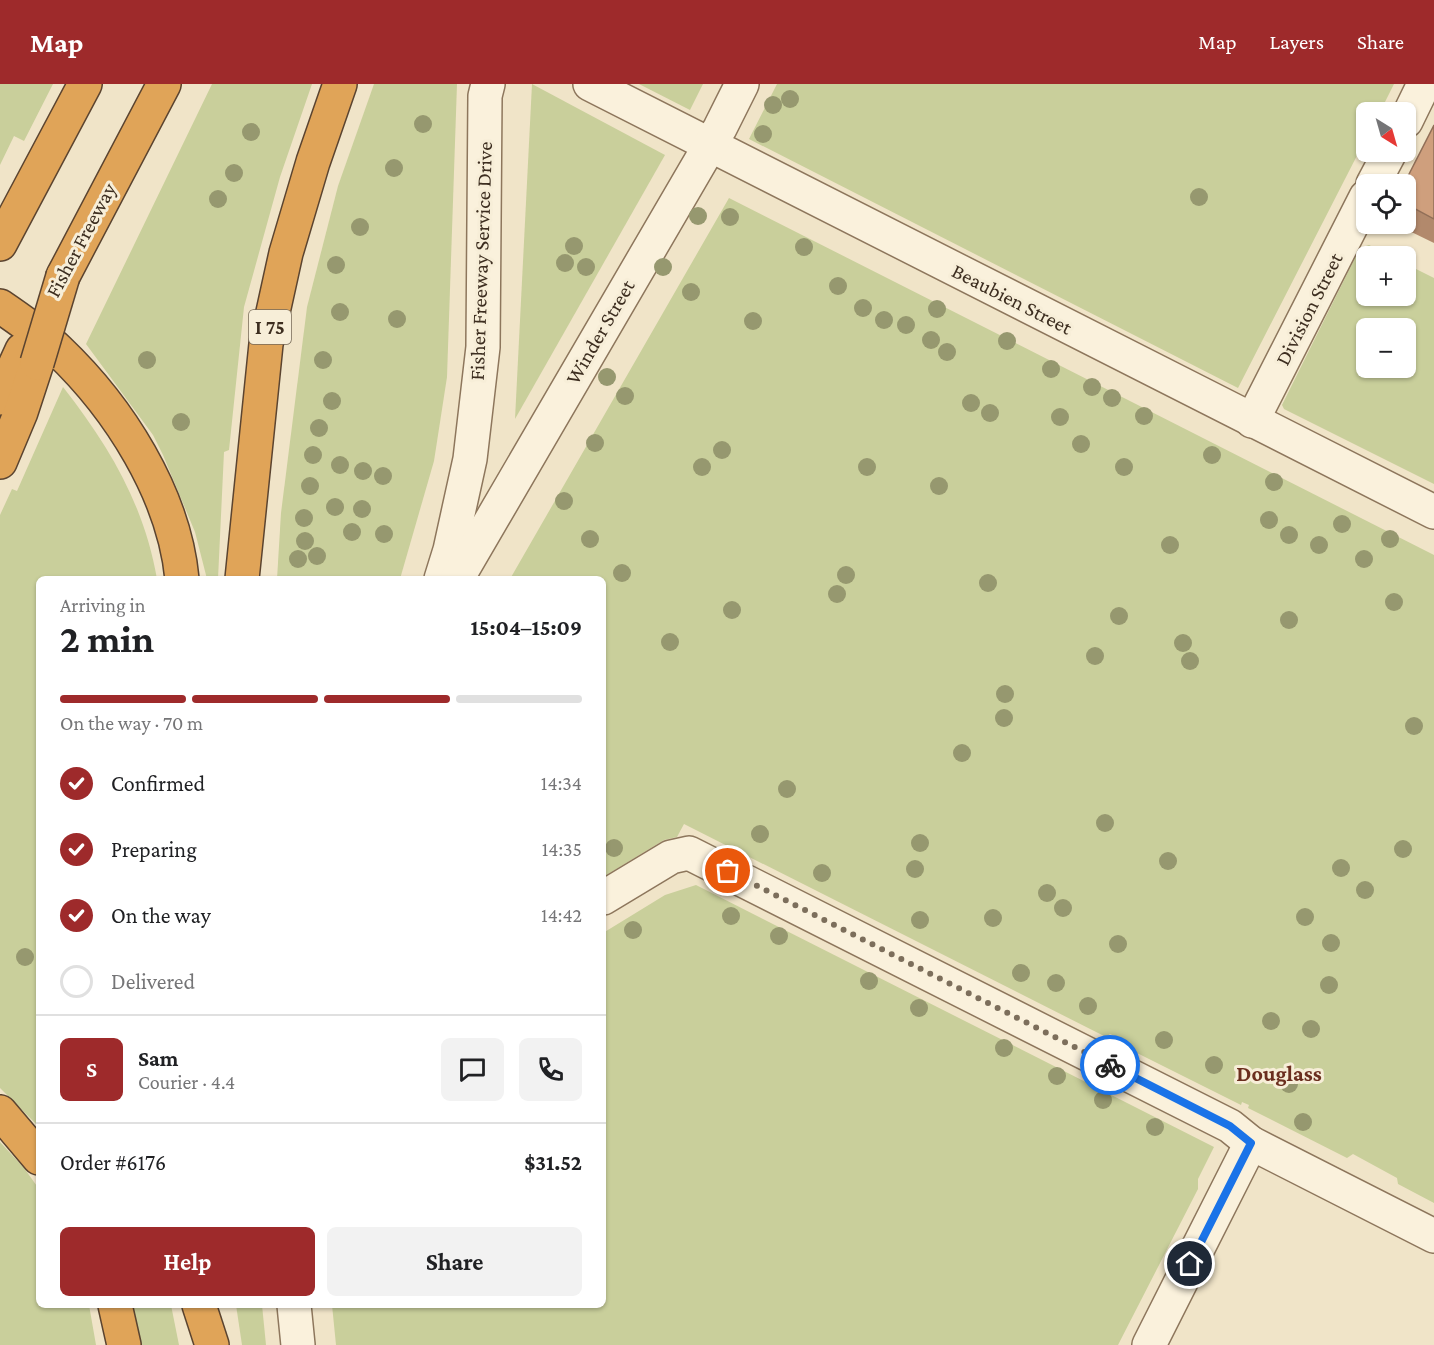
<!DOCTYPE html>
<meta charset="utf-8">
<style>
:root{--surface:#fff;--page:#f2f2f2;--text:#202124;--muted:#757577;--line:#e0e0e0;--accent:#9e2a2b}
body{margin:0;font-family:"Crimson Pro",serif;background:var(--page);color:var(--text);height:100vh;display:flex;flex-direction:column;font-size:22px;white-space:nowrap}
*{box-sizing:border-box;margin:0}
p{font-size:20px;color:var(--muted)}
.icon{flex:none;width:33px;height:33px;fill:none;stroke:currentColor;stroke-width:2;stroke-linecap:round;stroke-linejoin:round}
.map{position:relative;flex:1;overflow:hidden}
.drawer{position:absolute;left:36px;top:492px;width:570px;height:732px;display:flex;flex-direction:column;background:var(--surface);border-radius:9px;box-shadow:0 2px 4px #0004}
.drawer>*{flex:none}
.needle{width:39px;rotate:143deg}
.fabs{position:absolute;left:1356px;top:18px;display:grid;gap:12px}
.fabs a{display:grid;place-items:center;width:60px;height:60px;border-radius:9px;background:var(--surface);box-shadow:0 2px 4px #0004;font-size:30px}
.pin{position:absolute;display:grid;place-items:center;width:51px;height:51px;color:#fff;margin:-26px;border:3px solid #fff;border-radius:50%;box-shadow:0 2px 6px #0007}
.courier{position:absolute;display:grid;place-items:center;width:60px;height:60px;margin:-30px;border:4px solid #1a73e8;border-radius:50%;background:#fff;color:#222;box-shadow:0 2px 8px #0007}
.overview em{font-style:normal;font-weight:700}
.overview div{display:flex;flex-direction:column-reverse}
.overview{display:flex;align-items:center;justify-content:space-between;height:102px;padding:0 24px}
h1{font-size:39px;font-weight:700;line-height:45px}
.bar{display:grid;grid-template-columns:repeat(4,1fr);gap:9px 6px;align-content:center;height:72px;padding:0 24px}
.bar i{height:8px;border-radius:4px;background:var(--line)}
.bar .selected{background:var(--accent)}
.bar p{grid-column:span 4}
.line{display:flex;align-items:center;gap:15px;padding:0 24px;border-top:2px solid var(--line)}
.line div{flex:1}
.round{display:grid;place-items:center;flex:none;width:63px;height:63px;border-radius:9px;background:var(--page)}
ol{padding:0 24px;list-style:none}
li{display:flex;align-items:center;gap:18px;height:66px}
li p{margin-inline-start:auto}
li .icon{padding:6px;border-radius:50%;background:var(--accent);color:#fff;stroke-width:4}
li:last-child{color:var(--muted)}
li i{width:33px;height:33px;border:3px solid var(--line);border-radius:50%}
.primary-button{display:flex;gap:12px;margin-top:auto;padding:12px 24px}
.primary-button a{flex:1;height:69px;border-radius:9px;background:var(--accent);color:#fff;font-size:24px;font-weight:700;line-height:69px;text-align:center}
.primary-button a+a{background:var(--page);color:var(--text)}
header{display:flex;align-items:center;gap:36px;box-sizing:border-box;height:84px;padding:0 30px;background:var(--accent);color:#fff}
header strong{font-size:28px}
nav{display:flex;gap:33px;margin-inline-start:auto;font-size:21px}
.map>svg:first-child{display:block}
.green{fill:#c9cf9b;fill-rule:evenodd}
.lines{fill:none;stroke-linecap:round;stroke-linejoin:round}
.minor-casing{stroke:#8d765c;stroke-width:36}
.highway-casing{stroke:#5b4430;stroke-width:36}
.minor{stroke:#faf1dc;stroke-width:33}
.highway{stroke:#e0a458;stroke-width:33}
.highway-bridge-casing{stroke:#5b4430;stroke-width:36;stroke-linecap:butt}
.highway-bridge{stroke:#e0a458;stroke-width:33}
.tree{fill:#96986f}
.wall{fill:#b2896c}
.building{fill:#cf9f7d;stroke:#916f58;stroke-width:1.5}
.done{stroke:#7c6e5b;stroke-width:6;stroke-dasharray:0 10.8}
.route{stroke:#1a73e8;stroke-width:8}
.labels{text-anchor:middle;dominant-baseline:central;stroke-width:6;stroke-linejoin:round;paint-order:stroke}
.shield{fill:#f7eed8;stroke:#756857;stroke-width:1.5}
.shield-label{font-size:20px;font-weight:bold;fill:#3d2e20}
.street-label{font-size:21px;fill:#3d2e20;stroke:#f7eed8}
.neighbourhood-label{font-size:22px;font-weight:bold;fill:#6b2e1e;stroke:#f7eed8}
</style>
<header>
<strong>Map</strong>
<nav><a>Map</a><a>Layers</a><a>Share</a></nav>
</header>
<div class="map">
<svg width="1434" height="1261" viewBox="0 0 1434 1261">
<rect width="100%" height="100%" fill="#f0e4c8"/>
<g class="green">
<path d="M0,0H53L24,57L14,52L0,81Z"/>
<path d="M212,0H312L280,93L244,223L229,366L224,368L218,495H207L195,448L163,371L153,351L86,260Z"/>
<path d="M374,0H457L447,293L434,377L400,495H277L281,429L307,223L338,102Z"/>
<path d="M532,0L665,71L515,335Z"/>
<path d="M639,0H703L690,26Z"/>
<path d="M777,0H1394L1380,28H1366V54L1238,304L749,55Z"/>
<path d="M729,114L1434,471V1119L1398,1100L1397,1094L1353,1070L1347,1074L1248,1024L1249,1021L1242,1018L1241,1021L1129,965L1130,959L1110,950L1106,953L684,740L677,753L664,756L603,793V495H510Z"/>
<path d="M1369,161L1391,172H1366V212H1406V180L1434,194V400L1284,325L1282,321L1360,164ZM1366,244H1406V284H1366Z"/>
<path d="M63,303C109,362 144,420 157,495H39V1043L0,1004V431L12,405L17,407Z"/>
<path d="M696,801L1214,1063L1198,1095V1105L1118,1261H336L332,1221H603V849L665,811Z"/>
<path d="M0,1058L24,1084L39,1105V1221H89L96,1261H0Z"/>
<path d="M130,1221H171L179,1261H139Z"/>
<path d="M236,1221H262L266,1261H242Z"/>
</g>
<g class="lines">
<defs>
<g id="minor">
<path d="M590,0L1434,428"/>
<path d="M1406,37L1424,0"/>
<path d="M1373,100L1390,68"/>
<path d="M1252,337L1366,113"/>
<path d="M441,495L450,466L470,375L483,263L485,12L488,0"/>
<path d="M457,495L720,44L742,0"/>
<path d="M603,814L671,773L689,769L1230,1042L1251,1059L1434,1152"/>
<path d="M294,1221L298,1261"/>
<path d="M1149,1261L1251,1059"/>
</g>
<g id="highway">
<path d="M0,160L85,0"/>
<path d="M63,192L164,0"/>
<path d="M0,222C20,236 41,250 58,266C119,324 174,410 182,495"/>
<path d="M0,314L22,266"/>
<path d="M0,378L21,328L37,279"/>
<path d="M242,495L266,260L286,169L313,78L340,0"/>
<path d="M0,1028L39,1074"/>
<path d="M115,1221L124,1261"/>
<path d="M199,1221L212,1261"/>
</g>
</defs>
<use href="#minor" class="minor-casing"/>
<use href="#highway" class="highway-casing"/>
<use href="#minor" class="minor"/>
<use href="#highway" class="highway"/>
<defs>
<path id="highway-bridge" d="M37,279L63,192"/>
</defs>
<use href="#highway-bridge" class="highway-bridge-casing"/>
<use href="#highway-bridge" class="highway-bridge"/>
</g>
<g class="tree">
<circle cx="790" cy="15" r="9"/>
<circle cx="773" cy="21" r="9"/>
<circle cx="423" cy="40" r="9"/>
<circle cx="251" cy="48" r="9"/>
<circle cx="763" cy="50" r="9"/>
<circle cx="394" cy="84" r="9"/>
<circle cx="234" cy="89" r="9"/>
<circle cx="1199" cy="113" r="9"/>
<circle cx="218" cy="115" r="9"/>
<circle cx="698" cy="132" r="9"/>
<circle cx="730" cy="133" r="9"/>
<circle cx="360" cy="143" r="9"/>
<circle cx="574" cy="162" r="9"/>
<circle cx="804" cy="163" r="9"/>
<circle cx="565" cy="179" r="9"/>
<circle cx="336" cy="181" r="9"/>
<circle cx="586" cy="183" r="9"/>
<circle cx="663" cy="183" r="9"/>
<circle cx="838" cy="202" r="9"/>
<circle cx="691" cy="208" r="9"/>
<circle cx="863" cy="224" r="9"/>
<circle cx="937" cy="225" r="9"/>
<circle cx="340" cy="228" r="9"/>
<circle cx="397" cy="235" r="9"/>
<circle cx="884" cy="236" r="9"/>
<circle cx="753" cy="237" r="9"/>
<circle cx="906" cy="241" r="9"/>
<circle cx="931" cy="256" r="9"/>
<circle cx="1007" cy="257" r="9"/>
<circle cx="947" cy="268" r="9"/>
<circle cx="147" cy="276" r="9"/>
<circle cx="323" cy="276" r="9"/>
<circle cx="1051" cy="285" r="9"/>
<circle cx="607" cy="293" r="9"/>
<circle cx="1092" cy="303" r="9"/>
<circle cx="625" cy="312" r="9"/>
<circle cx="1112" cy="314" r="9"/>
<circle cx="332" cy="317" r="9"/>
<circle cx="971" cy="319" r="9"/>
<circle cx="990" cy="329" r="9"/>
<circle cx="1144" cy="332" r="9"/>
<circle cx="1060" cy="333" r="9"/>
<circle cx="181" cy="338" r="9"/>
<circle cx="319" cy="344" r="9"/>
<circle cx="595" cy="359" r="9"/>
<circle cx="1081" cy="360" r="9"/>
<circle cx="722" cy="366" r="9"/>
<circle cx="313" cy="371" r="9"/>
<circle cx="1212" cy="371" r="9"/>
<circle cx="340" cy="381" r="9"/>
<circle cx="702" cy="383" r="9"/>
<circle cx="867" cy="383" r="9"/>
<circle cx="1124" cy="383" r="9"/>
<circle cx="363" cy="387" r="9"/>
<circle cx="383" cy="392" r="9"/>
<circle cx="1274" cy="398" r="9"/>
<circle cx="310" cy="402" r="9"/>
<circle cx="939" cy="402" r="9"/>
<circle cx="564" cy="417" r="9"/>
<circle cx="335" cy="423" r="9"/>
<circle cx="362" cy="425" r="9"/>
<circle cx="304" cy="434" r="9"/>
<circle cx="1269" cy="436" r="9"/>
<circle cx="1342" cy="440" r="9"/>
<circle cx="352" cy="448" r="9"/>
<circle cx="384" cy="450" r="9"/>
<circle cx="1289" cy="451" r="9"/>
<circle cx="590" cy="455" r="9"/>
<circle cx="1390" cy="455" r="9"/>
<circle cx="305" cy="457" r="9"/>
<circle cx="1170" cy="461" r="9"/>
<circle cx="1319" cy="461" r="9"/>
<circle cx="317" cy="472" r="9"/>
<circle cx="298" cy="475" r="9"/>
<circle cx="1364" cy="475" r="9"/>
<circle cx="622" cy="489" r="9"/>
<circle cx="846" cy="491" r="9"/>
<circle cx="988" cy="499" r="9"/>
<circle cx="837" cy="510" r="9"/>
<circle cx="1394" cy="518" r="9"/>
<circle cx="732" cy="526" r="9"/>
<circle cx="1119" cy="532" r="9"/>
<circle cx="1289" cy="536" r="9"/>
<circle cx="670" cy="558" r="9"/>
<circle cx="1183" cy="559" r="9"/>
<circle cx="1095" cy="572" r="9"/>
<circle cx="1190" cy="577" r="9"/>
<circle cx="1005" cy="610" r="9"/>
<circle cx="1004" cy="634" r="9"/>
<circle cx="1414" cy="642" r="9"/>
<circle cx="962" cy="669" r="9"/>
<circle cx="787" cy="705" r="9"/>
<circle cx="1105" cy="739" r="9"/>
<circle cx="760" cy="750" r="9"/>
<circle cx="920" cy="759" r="9"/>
<circle cx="614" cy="764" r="9"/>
<circle cx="1403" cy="765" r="9"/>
<circle cx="1168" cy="777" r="9"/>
<circle cx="1341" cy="784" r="9"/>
<circle cx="915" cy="785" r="9"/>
<circle cx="822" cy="789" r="9"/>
<circle cx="1365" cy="806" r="9"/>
<circle cx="1047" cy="809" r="9"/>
<circle cx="1063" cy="824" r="9"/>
<circle cx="731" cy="832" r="9"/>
<circle cx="1305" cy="833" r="9"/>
<circle cx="993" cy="834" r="9"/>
<circle cx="920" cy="836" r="9"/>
<circle cx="633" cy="846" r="9"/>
<circle cx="779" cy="852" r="9"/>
<circle cx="1331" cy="859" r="9"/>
<circle cx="1118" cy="860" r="9"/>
<circle cx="25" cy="873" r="9"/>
<circle cx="1021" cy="889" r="9"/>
<circle cx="869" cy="897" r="9"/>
<circle cx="1056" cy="899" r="9"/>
<circle cx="1329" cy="901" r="9"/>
<circle cx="1088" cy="922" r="9"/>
<circle cx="919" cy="924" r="9"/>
<circle cx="1271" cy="937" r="9"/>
<circle cx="1311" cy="945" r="9"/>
<circle cx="1164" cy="956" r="9"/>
<circle cx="1004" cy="964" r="9"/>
<circle cx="1214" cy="981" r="9"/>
<circle cx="1057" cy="992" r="9"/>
<circle cx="1289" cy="1000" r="9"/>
<circle cx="1103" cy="1016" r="9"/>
<circle cx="1303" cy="1038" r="9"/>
<circle cx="1155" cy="1043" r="9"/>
</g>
<path class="wall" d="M1434,41V159L1395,140H1406V100Z"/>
<path class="building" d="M1434,41V135L1406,120V100H1404Z"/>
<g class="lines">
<path class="done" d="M728,787L1110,981"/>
<path class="route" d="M1110,981L1230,1042L1251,1059L1190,1180"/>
</g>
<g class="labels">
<rect class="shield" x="249" y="226" width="42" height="34" rx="4.5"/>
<g class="shield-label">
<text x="270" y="243">I 75</text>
</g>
<g class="street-label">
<text transform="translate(81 156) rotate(-62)">Fisher Freeway</text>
<text transform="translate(481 177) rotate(-88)">Fisher Freeway Service Drive</text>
<text transform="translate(1012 215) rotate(27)">Beaubien Street</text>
<text transform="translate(1309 225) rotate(-63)">Division Street</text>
<text transform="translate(600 248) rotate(-60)">Winder Street</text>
</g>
<g class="neighbourhood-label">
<text x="1279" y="989">Douglass</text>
</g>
</g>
</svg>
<div class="fabs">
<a><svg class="needle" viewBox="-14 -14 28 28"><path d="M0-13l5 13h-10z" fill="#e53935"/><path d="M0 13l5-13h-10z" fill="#757577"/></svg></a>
<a><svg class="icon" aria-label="locate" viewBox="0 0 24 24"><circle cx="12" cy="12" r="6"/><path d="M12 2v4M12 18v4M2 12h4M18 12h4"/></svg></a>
<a>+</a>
<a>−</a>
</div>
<div class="pin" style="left:728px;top:787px;background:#ea580c"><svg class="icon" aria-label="bag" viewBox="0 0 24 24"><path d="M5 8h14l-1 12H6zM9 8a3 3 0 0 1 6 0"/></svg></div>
<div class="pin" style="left:1190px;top:1180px;background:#1f2937"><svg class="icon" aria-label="home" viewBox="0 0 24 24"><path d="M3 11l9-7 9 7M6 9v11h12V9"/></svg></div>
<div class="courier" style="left:1110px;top:981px"><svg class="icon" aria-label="bike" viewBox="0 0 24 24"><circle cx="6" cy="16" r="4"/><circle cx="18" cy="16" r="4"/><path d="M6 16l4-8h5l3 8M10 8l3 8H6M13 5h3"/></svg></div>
<section class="drawer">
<div class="overview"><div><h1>2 min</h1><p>Arriving in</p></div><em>15:04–15:09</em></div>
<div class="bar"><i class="selected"></i><i class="selected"></i><i class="selected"></i><i></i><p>On the way · 70 m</p></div>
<ol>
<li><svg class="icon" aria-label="check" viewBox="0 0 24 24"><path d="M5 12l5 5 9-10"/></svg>Confirmed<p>14:34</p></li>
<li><svg class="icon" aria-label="check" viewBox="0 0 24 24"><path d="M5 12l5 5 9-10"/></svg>Preparing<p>14:35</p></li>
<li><svg class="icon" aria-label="check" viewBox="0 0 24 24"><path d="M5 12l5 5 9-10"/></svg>On the way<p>14:42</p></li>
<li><i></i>Delivered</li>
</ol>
<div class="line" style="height:108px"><b class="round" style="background:var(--accent);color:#fff">S</b><div><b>Sam</b><p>Courier · 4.4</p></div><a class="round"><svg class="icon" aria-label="chat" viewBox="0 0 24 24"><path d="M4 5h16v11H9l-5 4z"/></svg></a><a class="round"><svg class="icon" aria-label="phone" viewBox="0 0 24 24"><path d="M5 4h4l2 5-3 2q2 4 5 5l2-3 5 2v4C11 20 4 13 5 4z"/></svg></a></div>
<div class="line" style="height:78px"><div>Order #6176</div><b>$31.52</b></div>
<div class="primary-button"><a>Help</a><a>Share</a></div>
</section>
</div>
